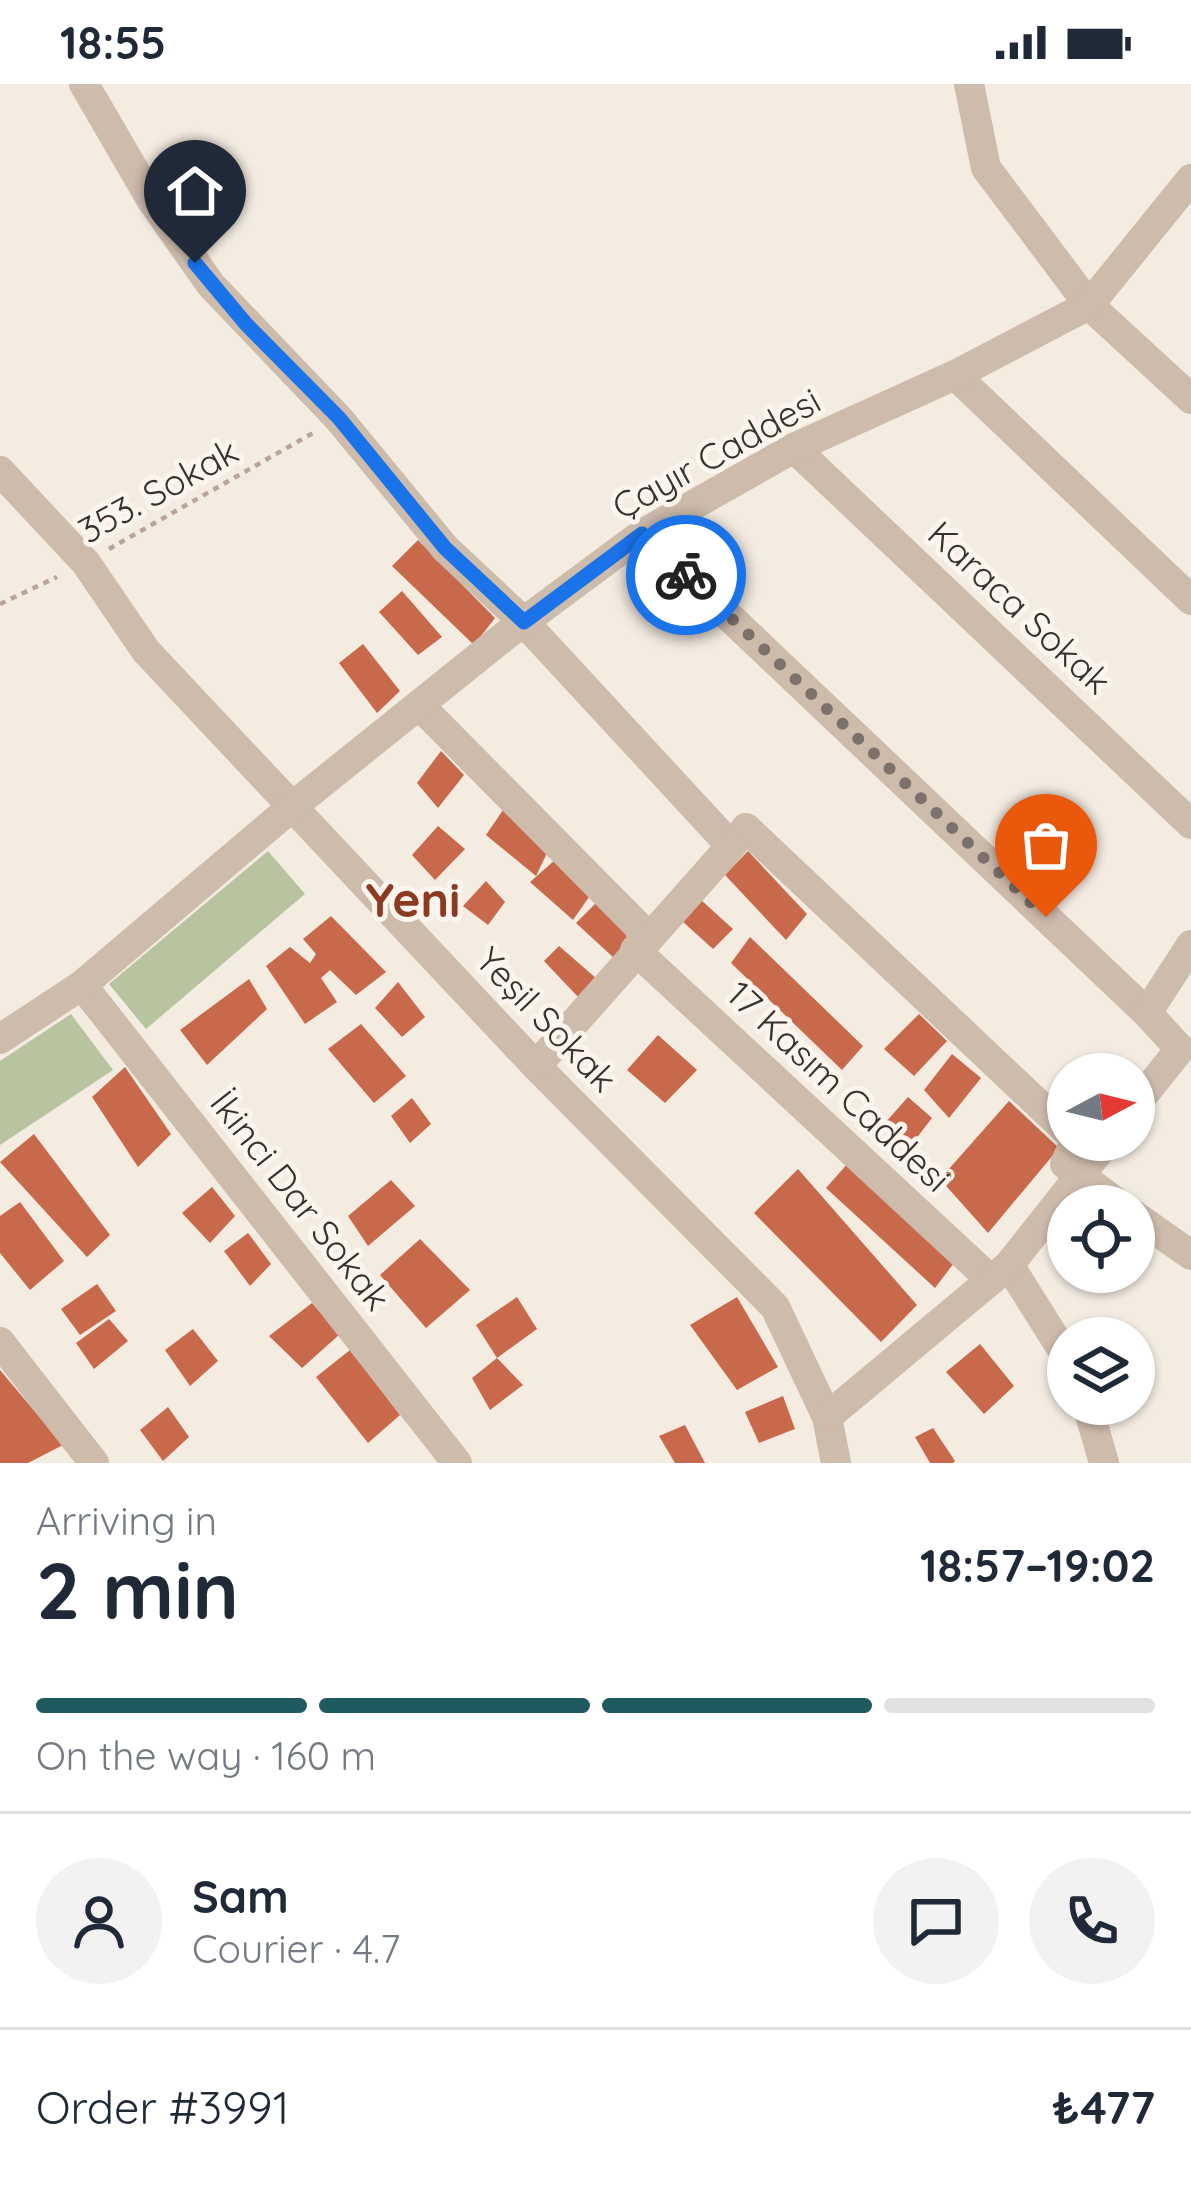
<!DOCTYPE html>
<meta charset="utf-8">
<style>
:root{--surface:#fff;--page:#f2f2f3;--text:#1f2937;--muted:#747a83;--line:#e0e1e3;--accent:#1f5a5e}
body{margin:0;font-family:Quicksand,sans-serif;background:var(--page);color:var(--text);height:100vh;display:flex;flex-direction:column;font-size:45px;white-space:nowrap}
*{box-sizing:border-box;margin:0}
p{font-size:39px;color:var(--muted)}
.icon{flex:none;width:66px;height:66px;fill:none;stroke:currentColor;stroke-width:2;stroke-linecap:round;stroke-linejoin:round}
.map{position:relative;height:1379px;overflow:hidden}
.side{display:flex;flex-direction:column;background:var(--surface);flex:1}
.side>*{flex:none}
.needle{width:78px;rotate:83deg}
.tools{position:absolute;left:1047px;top:969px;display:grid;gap:24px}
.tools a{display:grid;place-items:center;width:108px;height:108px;border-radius:50%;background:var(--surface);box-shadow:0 3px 9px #0004;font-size:60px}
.pin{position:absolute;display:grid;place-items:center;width:102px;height:102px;color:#fff;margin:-123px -51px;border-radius:50% 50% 50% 0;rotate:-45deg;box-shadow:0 0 12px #0007}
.pin .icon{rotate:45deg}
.courier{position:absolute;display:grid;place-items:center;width:120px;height:120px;margin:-60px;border:9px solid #1a73e8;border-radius:50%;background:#fff;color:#222;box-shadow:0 3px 15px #0007}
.summary em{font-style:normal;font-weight:700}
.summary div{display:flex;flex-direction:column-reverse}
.summary{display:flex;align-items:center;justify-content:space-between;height:204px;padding:0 36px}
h1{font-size:78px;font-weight:700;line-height:90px}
.bar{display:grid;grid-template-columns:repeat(4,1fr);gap:18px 12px;align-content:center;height:144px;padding:0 36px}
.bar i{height:15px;border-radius:9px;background:var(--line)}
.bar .selected{background:var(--accent)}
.bar p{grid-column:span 4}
.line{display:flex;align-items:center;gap:30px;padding:0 36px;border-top:3px solid var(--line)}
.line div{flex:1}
.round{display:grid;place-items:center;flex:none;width:126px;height:126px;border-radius:63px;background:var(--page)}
.status{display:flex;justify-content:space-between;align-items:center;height:84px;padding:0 60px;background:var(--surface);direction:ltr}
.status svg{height:33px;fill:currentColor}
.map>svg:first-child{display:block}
.green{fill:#b8c4a0}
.building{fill:#c8694b}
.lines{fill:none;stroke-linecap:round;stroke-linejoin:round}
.path{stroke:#b9a596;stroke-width:4.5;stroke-dasharray:6 6;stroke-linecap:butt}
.minor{stroke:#cdbbac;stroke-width:30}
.done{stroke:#7c716b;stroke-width:12;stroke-dasharray:0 21.6}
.route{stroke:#1a73e8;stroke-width:15}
.labels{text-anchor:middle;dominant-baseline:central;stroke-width:10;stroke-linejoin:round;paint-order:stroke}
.street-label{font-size:36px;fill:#3b302b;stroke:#fbf5ee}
.district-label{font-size:48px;font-weight:bold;fill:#8c3b22;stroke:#fbf5ee}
</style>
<div class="status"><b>18:55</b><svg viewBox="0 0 49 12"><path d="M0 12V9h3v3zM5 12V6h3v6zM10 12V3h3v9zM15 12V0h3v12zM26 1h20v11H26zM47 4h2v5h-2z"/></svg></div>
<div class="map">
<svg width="1191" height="1379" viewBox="0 0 1191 1379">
<rect width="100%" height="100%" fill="#f4ebe1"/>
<g class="green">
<path d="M268,767L305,810L146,945L109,900Z"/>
<path d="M71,930L113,986L0,1061V977Z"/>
</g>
<g class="building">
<path d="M418,456L495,534L474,561L392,482Z"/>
<path d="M402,507L442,553L418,571L379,528Z"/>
<path d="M363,560L400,607L377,629L339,579Z"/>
<path d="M441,667L464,691L438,724L417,699Z"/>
<path d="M503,726L547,769L536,792L486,751Z"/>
<path d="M438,742L465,765L435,796L412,771Z"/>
<path d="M748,767L807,830L786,856L725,791Z"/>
<path d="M555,776L589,813L573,836L530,798Z"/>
<path d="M486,797L505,818L488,841L463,822Z"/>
<path d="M701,816L733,845L713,865L682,837Z"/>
<path d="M597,818L630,852L614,874L576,839Z"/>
<path d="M331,832L386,888L356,911L330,886L321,894L337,918L305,940L266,882L290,863L310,879L316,870L303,855Z"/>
<path d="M750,853L863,962L842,986L731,879Z"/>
<path d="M559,862L597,895L580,915L544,877Z"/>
<path d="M249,895L267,925L207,981L180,946Z"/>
<path d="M398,898L425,933L402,953L375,924Z"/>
<path d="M919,930L947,957L914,992L884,965Z"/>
<path d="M361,940L406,992L374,1019L328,965Z"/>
<path d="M658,951L697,986L665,1019L627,986Z"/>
<path d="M952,970L981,994L949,1034L924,1006Z"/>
<path d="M125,983L171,1050L138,1083L92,1013Z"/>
<path d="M908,1013L932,1034L912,1060L885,1039Z"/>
<path d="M412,1014L431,1040L410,1059L391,1032Z"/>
<path d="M1009,1017L1059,1064L988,1149L940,1095Z"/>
<path d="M34,1050L110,1151L87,1173L0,1078Z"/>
<path d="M850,1077L957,1175L935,1204L826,1104Z"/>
<path d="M798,1085L917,1221L881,1258L754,1129Z"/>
<path d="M391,1096L415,1122L368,1162L348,1132Z"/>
<path d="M212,1103L235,1132L210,1159L182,1129Z"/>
<path d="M20,1118L64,1177L30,1206L0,1169V1132Z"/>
<path d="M248,1149L271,1180L250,1202L224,1167Z"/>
<path d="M420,1155L470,1206L426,1244L380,1191Z"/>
<path d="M97,1200L116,1227L80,1251L61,1225Z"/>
<path d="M517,1213L537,1245L497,1274L476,1241Z"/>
<path d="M737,1213L778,1283L737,1306L690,1241Z"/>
<path d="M312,1219L340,1250L302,1284L269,1252Z"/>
<path d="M109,1235L128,1257L94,1285L76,1259Z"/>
<path d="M193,1245L218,1277L190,1302L165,1266Z"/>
<path d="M980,1260L1014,1302L984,1330L946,1288Z"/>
<path d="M350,1266L400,1331L368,1359L316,1293Z"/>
<path d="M497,1274L523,1301L490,1326L472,1294Z"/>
<path d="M0,1286L63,1361L28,1379H0Z"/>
<path d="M783,1312L795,1345L759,1359L745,1328Z"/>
<path d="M168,1323L189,1353L163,1377L140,1346Z"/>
<path d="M685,1341L705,1379H675L659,1352Z"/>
<path d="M933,1344L955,1377L953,1379H930L915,1353Z"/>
</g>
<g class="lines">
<g class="path">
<path d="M109,465L313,349"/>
<path d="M0,520L57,493"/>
</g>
<g class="minor">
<path d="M84,0L152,117L211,201L339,335L445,464L524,538L731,762L746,744L1068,1048"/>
<path d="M969,0L986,84L1089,221L1191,315"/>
<path d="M955,291L1191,516"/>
<path d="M794,364L1191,740"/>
<path d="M0,387L86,479L146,567L536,982L775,1223L827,1333L836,1379"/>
<path d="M642,450L1147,929"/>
<path d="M420,622L638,842L644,856"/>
<path d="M635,866L991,1196"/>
<path d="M82,901L457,1379"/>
<path d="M0,955L82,901L293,722L506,551L642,450L794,364L955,291L1089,221L1191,95"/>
<path d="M536,982L731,762"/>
<path d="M1134,1023L1180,965L1147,929L1191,861"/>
<path d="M1076,1056L1065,1080L1121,1122"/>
<path d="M1134,1131L1191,1171"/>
<path d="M1009,1181L1068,1275"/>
<path d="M0,1258L94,1379"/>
<path d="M1087,1320L1104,1379"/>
<path d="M827,1333L1009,1181L1108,1056"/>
</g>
</g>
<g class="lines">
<path class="done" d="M686,491L1046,833"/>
<path class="route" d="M195,179L246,240L339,334L445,464L524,538L642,450L686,491"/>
</g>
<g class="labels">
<g class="street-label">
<text transform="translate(716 369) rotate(-29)">Çayır Caddesi</text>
<text transform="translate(158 406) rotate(-29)">353. Sokak</text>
<text transform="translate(1020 523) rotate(43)">Karaca Sokak</text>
<text transform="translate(547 935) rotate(46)">Yeşil Sokak</text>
<text transform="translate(839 1002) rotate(43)">17 Kasım Caddesi</text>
<text transform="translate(301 1116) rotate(52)">İkinci Dar Sokak</text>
</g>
<g class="district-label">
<text x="413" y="815">Yeni</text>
</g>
</g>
</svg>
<div class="tools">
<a><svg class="needle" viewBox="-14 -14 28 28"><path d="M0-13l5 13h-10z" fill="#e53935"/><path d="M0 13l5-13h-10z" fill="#747a83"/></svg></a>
<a><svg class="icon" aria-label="locate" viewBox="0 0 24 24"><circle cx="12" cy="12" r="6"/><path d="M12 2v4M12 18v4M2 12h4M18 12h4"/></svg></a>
<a><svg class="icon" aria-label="layers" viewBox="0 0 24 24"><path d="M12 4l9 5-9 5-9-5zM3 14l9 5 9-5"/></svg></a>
</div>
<div class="pin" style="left:1046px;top:833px;background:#ea580c"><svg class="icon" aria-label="bag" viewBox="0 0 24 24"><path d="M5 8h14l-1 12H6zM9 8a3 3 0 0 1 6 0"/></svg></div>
<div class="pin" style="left:195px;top:179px;background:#1f2937"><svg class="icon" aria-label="home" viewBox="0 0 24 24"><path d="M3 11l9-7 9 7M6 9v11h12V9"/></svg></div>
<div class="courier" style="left:686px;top:491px"><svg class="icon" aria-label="bike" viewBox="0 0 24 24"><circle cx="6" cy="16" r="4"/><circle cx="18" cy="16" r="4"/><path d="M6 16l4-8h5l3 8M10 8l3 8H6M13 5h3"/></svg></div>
</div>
<section class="side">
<div class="summary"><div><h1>2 min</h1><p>Arriving in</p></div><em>18:57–19:02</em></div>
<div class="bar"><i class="selected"></i><i class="selected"></i><i class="selected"></i><i></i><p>On the way · 160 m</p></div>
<div class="line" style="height:216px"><a class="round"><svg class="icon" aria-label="person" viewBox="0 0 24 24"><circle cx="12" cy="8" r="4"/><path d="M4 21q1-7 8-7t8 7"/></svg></a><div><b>Sam</b><p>Courier · 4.7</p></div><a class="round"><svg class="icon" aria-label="chat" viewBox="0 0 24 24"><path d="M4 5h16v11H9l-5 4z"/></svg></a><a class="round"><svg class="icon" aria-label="phone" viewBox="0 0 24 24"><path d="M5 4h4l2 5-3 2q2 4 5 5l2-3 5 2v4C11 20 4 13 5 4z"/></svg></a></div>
<div class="line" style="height:156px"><div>Order #3991</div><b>₺477</b></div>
</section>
